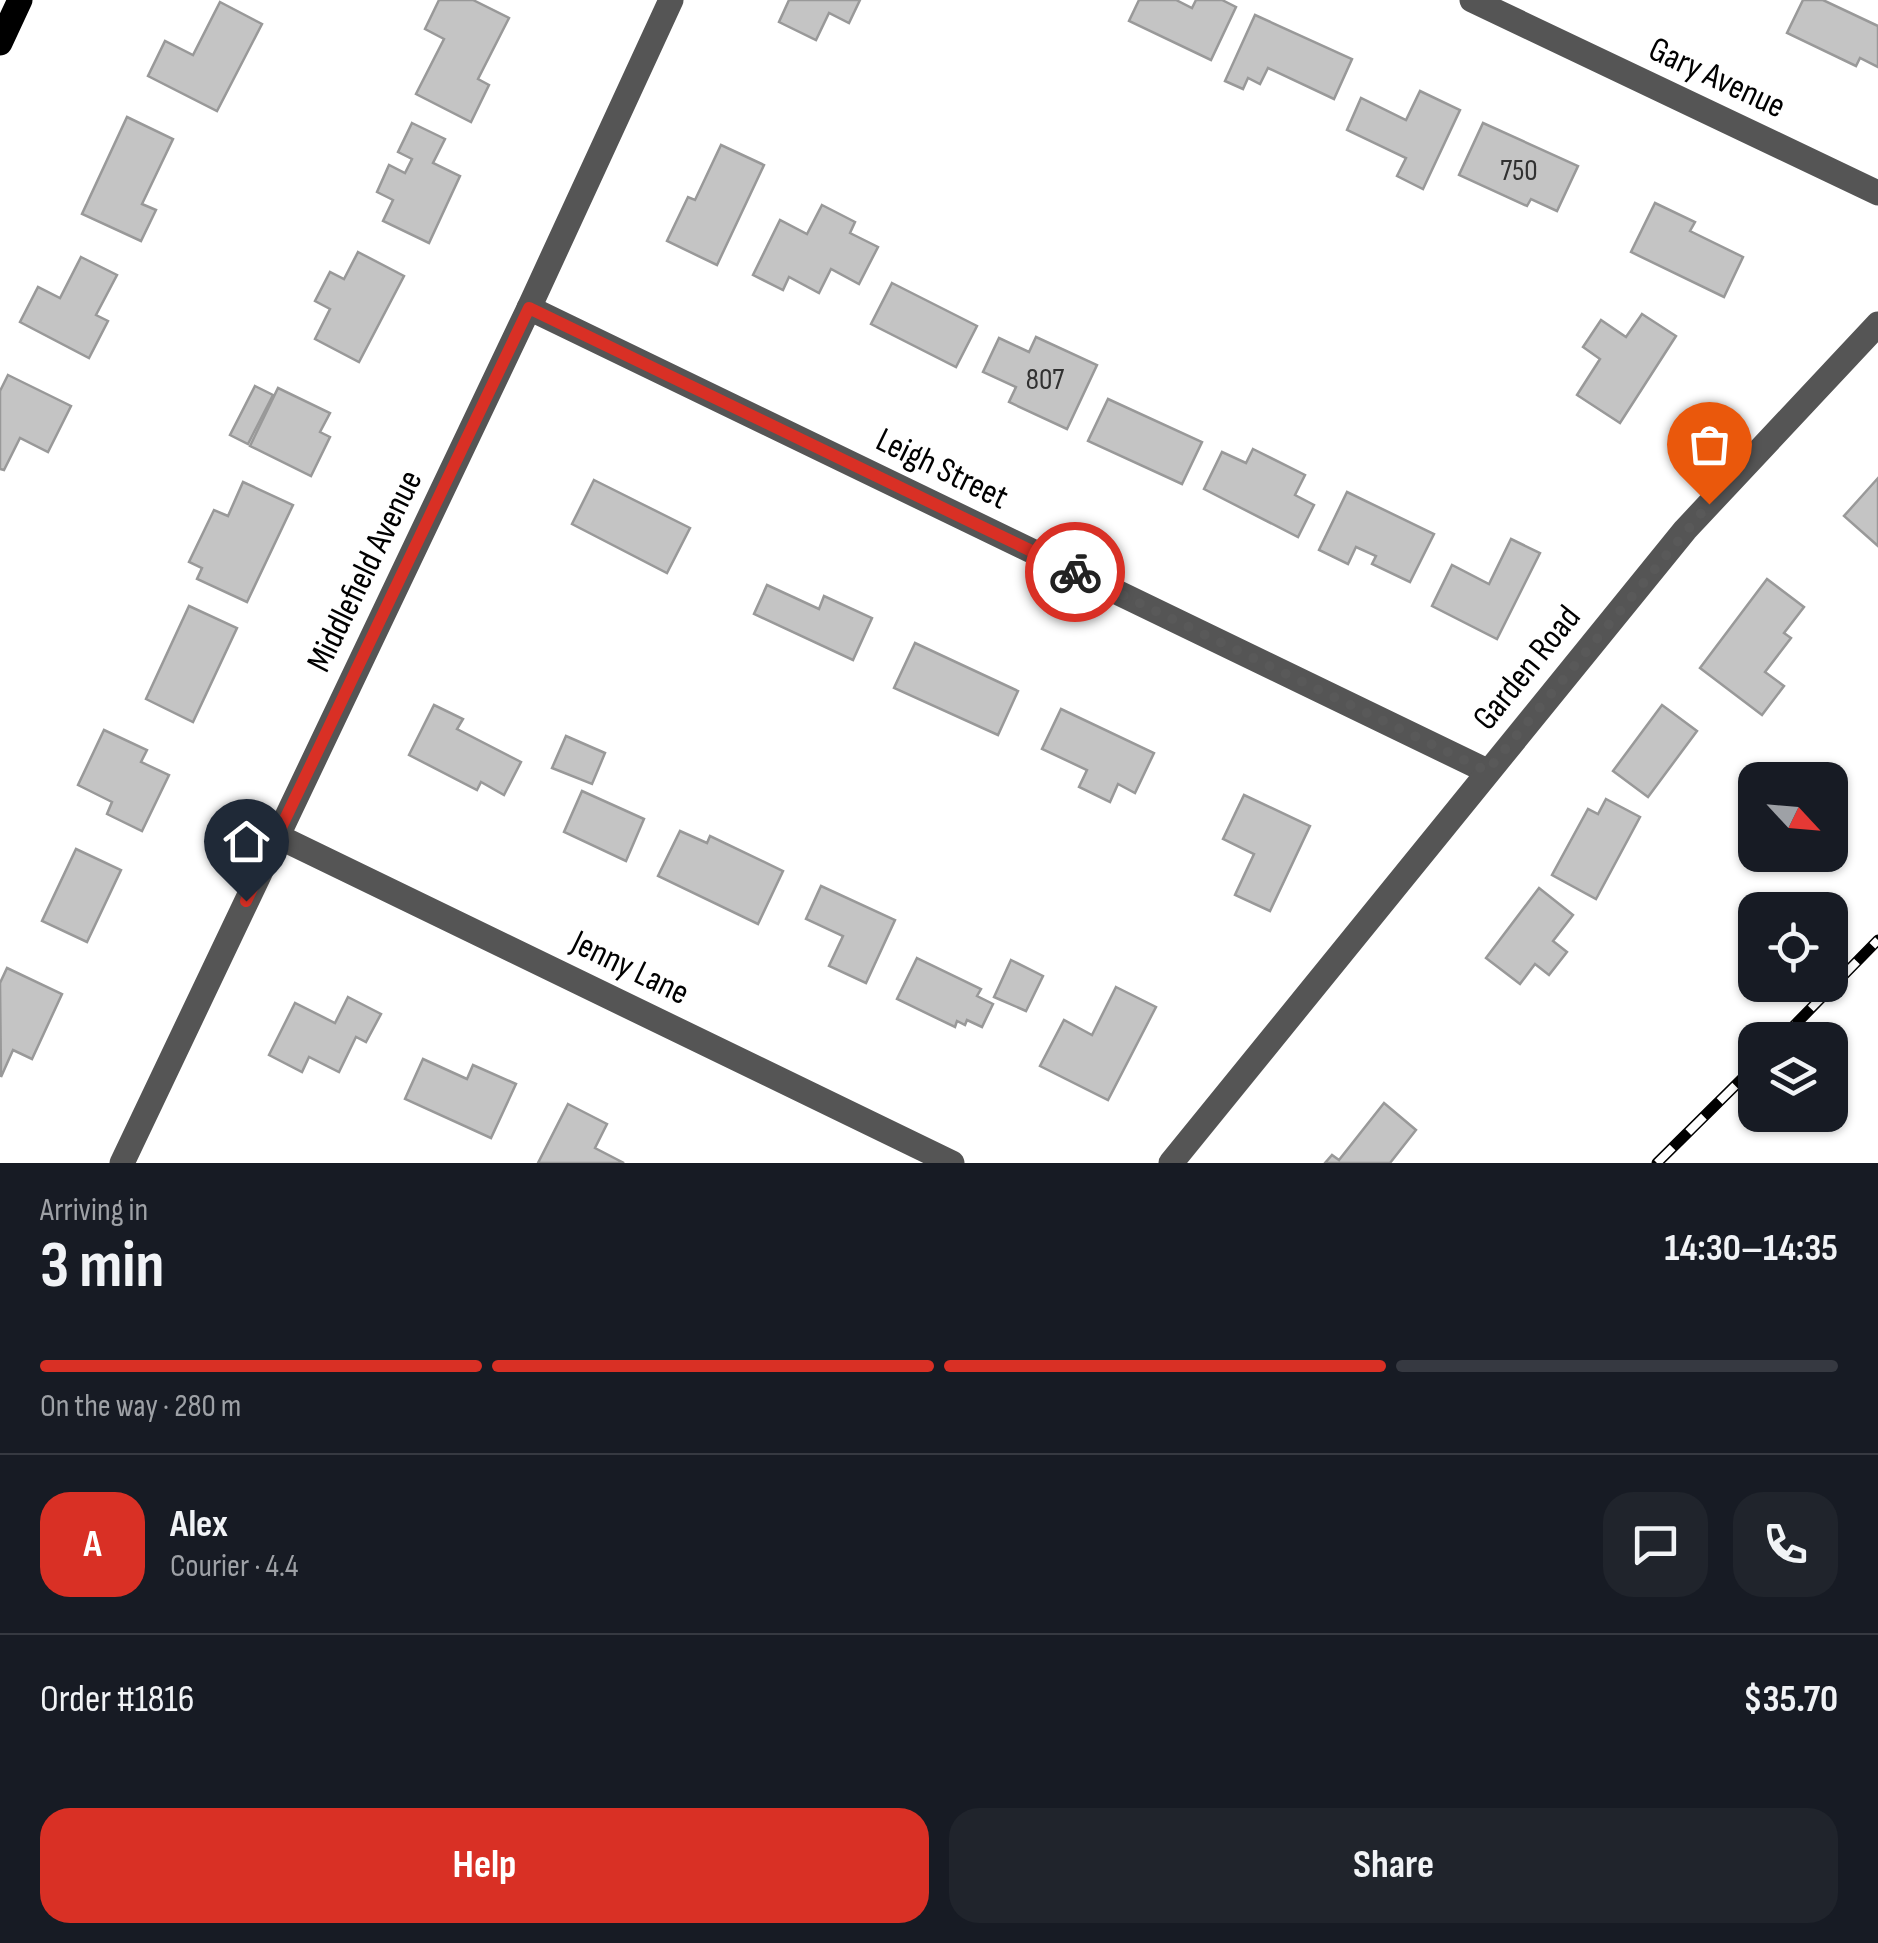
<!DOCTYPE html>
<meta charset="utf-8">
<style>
:root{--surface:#171b24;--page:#20242c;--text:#f1f3f6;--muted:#9ea1a6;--line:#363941;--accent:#d93025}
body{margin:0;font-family:"Sofia Sans Condensed",sans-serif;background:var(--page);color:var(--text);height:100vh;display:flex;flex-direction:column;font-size:38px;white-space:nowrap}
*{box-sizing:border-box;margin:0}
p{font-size:32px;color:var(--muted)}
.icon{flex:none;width:55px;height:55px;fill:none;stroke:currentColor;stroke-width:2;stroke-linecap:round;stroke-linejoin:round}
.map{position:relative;height:1163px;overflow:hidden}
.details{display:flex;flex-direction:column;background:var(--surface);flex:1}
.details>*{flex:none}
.needle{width:65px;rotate:116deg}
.buttons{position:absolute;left:1738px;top:762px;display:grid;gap:20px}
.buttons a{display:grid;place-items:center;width:110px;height:110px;border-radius:20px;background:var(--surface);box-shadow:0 2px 8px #0004;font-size:50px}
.pin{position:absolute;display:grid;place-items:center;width:85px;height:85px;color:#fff;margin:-102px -42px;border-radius:50% 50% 50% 0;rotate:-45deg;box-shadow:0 0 10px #0007}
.pin .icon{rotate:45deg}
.courier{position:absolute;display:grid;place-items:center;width:100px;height:100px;margin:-50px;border:8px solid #d93025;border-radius:50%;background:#fff;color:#222;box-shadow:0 2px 12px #0007}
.overview em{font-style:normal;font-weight:700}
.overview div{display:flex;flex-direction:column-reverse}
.overview{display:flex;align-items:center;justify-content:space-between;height:170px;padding:0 40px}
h1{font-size:65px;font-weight:700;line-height:75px}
.bar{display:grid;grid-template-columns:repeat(4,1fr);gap:15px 10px;align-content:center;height:120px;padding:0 40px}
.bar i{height:12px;border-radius:8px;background:var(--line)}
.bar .current{background:var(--accent)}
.bar p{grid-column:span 4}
.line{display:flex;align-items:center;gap:25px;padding:0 40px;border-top:2px solid var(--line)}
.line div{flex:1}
.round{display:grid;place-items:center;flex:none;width:105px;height:105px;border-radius:30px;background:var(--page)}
.cta{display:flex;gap:20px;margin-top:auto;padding:20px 40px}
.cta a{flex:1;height:115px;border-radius:30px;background:var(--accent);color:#fff;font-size:40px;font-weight:700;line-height:115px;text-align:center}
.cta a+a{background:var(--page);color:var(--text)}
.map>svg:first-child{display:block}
.building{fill:#c4c4c4;stroke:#999;stroke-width:2.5}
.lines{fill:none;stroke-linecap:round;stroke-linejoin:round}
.minor{stroke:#555;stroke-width:25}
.major{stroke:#000;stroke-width:25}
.rail-casing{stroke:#000;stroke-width:11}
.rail{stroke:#fff;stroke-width:8;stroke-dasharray:22;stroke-linecap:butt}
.done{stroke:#595959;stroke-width:10;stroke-dasharray:0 18}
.route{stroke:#d93025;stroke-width:12}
.labels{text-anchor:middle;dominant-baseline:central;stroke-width:8;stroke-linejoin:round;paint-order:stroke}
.number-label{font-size:30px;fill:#313131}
.street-label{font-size:35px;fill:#000;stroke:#fff}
</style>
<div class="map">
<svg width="1878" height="1163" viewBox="0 0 1878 1163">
<rect width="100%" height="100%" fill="#fff"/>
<g class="building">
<path d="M439,0H473L509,18L478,79L489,85L471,122L416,94L444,39L425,29Z"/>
<path d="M789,0H860L849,23L829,13L816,40L779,22Z"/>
<path d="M1139,0H1176L1192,8L1196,0H1222L1236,7L1211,60L1129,21Z"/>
<path d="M1803,0H1823L1878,26V67L1860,58L1856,66L1787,33Z"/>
<path d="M220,2L262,24L217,111L148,76L165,41L193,55Z"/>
<path d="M1255,15L1352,59L1334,99L1268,68L1260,84L1248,78L1243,89L1225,81Z"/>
<path d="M1420,91L1460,110L1423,189L1397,176L1406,158L1347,130L1361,98L1406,120Z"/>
<path d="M127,117L173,139L142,204L156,210L141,241L82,214Z"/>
<path d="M412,123L445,139L433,163L460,176L429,243L383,221L393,200L377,192L389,165L405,173L412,159L398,152Z"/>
<path d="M1483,123L1578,166L1557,211L1531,199L1527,206L1459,175Z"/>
<path d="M721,145L764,165L717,265L667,241L688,197L695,200Z"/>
<path d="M1655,203L1695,222L1690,231L1743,257L1724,297L1631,252Z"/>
<path d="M822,205L855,222L850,233L878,247L859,284L831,269L819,293L789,277L783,290L753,275L780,220L807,234Z"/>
<path d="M358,252L404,276L359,362L315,339L330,309L315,301L330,272L344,279Z"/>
<path d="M81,257L117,275L96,315L108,321L89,358L20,322L38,287L60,298Z"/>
<path d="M892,283L977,326L956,367L871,324Z"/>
<path d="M1642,314L1676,336L1620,423L1577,395L1600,359L1583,347L1601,320L1626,337Z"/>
<path d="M1036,337L1097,365L1067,429L1009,402L1016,387L983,372L999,338L1029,352Z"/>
<path d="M8,375L71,406L48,452L20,438L4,470L0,469V391Z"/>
<path d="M255,386L273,395L248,444L230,435Z"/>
<path d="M278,388L330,413L320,432L330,437L311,476L250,446Z"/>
<path d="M1108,399L1202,442L1182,484L1088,441Z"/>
<path d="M1253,449L1305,475L1295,495L1314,505L1298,537L1204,489L1222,452L1246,463Z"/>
<path d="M1878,478V546L1844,516Z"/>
<path d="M594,480L690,528L667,573L572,524Z"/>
<path d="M243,482L293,505L247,602L197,579L202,568L189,562L214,510L228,516Z"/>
<path d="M1347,492L1434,534L1410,582L1372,564L1376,556L1356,547L1348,564L1319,550Z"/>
<path d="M1511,539L1540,553L1497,639L1432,606L1452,565L1489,584Z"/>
<path d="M1767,579L1804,607L1784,633L1791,638L1765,672L1784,686L1762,715L1700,668Z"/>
<path d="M767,585L819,609L824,596L872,618L853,660L754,614Z"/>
<path d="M189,606L237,628L193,722L146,699Z"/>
<path d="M915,643L1018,691L998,735L894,688Z"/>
<path d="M434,705L463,719L457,729L521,762L504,795L481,782L477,790L409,755Z"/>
<path d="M1662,705L1697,731L1648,797L1613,771Z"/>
<path d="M1061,709L1154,753L1135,793L1118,784L1110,802L1079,787L1087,770L1042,749Z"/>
<path d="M104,730L147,750L141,762L169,775L142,831L107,814L112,802L78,785Z"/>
<path d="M566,736L605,753L592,784L552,768Z"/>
<path d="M582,791L644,819L626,861L564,832Z"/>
<path d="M1244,795L1310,826L1270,911L1235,895L1254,854L1223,839Z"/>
<path d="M1606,799L1640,817L1596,899L1552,875L1588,809L1598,814Z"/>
<path d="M680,831L707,843L710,836L783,871L758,924L658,876Z"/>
<path d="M76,849L121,870L87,942L42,921Z"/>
<path d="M821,886L895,920L866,983L829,966L843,936L806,919Z"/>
<path d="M1539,888L1573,915L1553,941L1567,952L1549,975L1535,964L1520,984L1486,958Z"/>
<path d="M917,958L981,989L977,996L993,1004L982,1027L967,1020L965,1025L957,1021L955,1027L897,999Z"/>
<path d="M1011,960L1043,976L1026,1011L994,997Z"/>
<path d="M7,968L62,994L32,1059L13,1050L1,1077L0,983Z"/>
<path d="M1116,987L1156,1007L1108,1100L1040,1066L1064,1020L1092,1035Z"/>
<path d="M348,997L381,1014L366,1042L356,1037L339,1072L309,1057L302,1072L269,1055L295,1003L335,1023Z"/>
<path d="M423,1059L467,1079L473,1065L516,1084L491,1138L405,1099Z"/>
<path d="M1384,1103L1416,1130L1390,1163H1325L1332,1155L1339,1160Z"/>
<path d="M568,1104L607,1124L595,1148L624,1163H538Z"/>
</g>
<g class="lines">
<g class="minor">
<path d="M1472,0L1878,193"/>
<path d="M529,308L1487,771"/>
<path d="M277,836L952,1163"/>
<path d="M122,1163L529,308L671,0"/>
<path d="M1171,1163L1685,530L1878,324"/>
</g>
<path class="major" d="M0,43L20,0"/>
<defs>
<g id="rail">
<path d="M1780,1040L1878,940"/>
<path d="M1657,1163L1755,1066"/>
</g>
</defs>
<use href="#rail" class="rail-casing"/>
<use href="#rail" class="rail"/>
</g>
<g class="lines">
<path class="done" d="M1075,572L1487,771L1709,504"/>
<path class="route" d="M246,901L529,308L1075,572"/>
</g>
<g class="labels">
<g class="number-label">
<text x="1519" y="171">750</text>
<text x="1045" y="380">807</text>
</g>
<g class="street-label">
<text transform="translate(1717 78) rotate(25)">Gary Avenue</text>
<text transform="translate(942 469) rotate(26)">Leigh Street</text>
<text transform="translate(365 571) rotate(-64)">Middlefield Avenue</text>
<text transform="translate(1527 668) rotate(-51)">Garden Road</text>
<text transform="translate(630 968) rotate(26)">Jenny Lane</text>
</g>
</g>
</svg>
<div class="buttons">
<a><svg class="needle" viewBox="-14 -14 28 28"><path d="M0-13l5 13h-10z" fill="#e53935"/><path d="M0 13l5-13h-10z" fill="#9ea1a6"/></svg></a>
<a><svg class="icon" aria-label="locate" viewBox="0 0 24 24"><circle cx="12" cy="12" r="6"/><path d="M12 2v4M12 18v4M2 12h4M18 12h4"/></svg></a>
<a><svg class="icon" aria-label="layers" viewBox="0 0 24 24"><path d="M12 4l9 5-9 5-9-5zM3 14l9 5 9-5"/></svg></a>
</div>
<div class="pin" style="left:1709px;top:504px;background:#ea580c"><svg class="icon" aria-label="bag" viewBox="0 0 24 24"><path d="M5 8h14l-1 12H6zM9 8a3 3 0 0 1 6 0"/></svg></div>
<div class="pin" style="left:246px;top:901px;background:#1f2937"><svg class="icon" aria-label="home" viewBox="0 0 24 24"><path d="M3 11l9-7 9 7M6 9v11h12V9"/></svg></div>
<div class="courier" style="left:1075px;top:572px"><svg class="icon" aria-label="bike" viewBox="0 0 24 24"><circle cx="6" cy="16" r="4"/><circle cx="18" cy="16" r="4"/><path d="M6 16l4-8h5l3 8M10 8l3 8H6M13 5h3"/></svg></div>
</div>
<section class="details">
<div class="overview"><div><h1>3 min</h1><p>Arriving in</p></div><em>14:30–14:35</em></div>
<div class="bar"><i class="current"></i><i class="current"></i><i class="current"></i><i></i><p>On the way · 280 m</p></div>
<div class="line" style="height:180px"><b class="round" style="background:var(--accent);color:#fff">A</b><div><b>Alex</b><p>Courier · 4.4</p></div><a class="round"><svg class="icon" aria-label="chat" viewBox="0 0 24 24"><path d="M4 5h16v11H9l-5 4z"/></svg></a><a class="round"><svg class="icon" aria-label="phone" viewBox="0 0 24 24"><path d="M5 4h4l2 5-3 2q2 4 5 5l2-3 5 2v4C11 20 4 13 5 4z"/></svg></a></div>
<div class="line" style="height:130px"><div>Order #1816</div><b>$35.70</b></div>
<div class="cta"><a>Help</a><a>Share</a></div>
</section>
